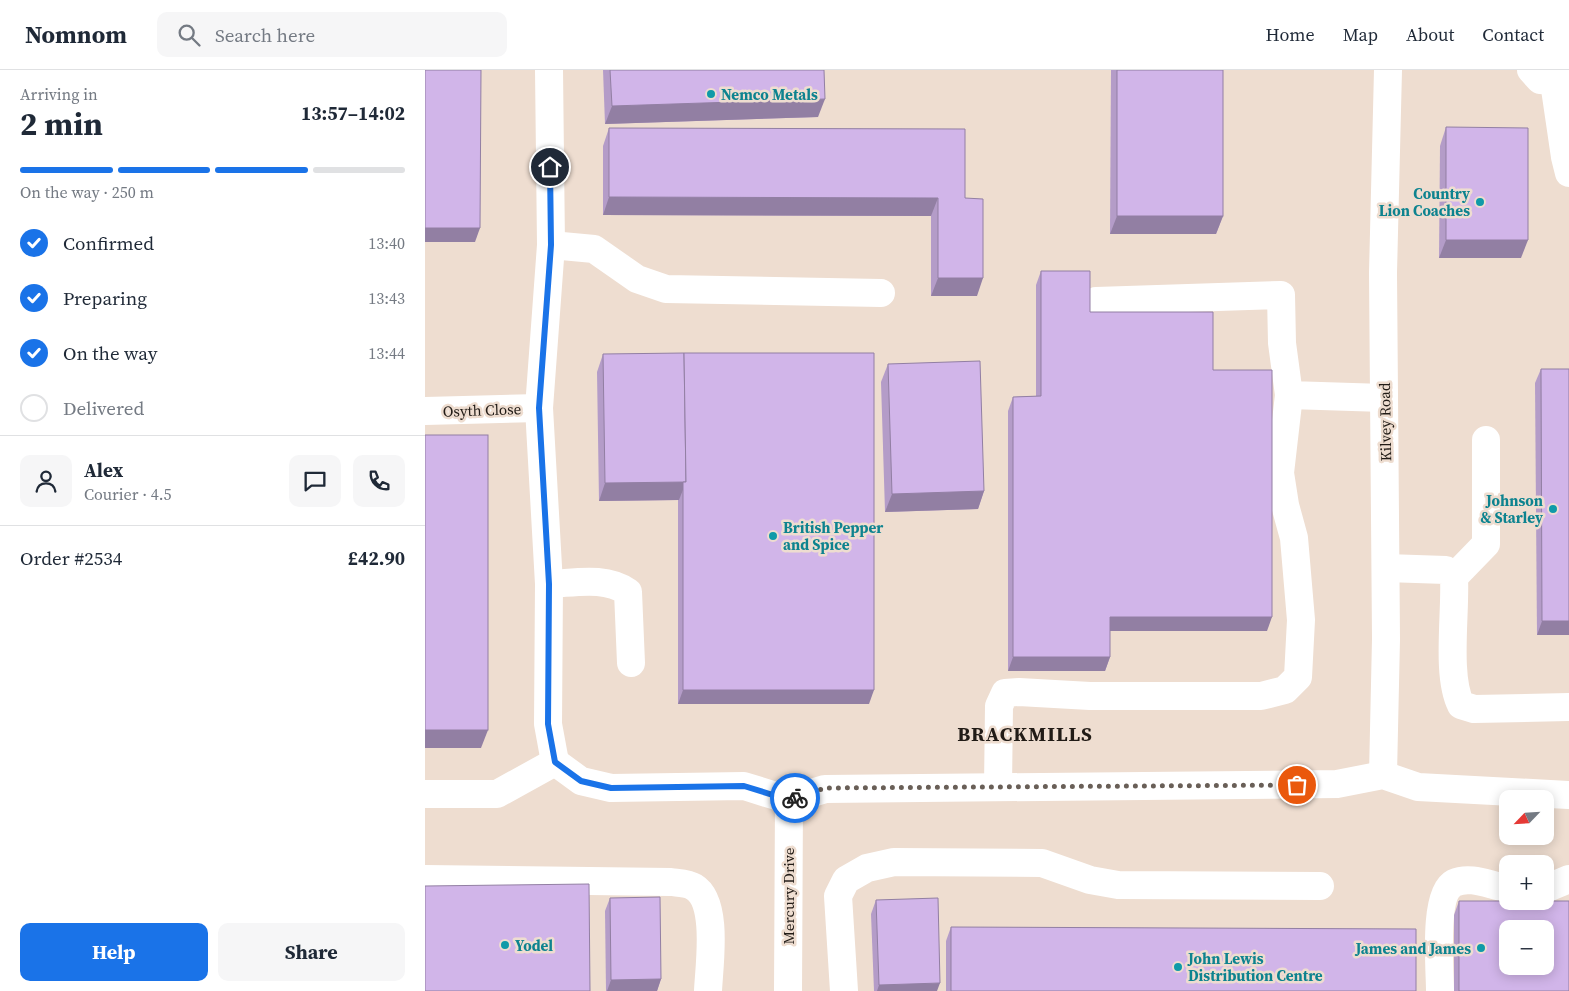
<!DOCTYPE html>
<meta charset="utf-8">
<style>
:root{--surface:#fff;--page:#f6f6f7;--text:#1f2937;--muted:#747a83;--line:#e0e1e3;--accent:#1a73e8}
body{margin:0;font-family:"Source Serif 4",serif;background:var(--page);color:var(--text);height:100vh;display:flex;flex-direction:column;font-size:19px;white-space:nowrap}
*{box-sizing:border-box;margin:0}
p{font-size:16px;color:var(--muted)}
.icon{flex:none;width:28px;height:28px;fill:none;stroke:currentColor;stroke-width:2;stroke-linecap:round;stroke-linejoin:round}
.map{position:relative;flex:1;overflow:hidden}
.sheet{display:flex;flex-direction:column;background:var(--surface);width:425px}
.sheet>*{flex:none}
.needle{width:32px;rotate:245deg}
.fabs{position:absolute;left:1074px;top:720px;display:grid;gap:10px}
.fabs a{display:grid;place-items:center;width:55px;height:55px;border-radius:10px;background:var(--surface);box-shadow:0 2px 12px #0003;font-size:25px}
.pin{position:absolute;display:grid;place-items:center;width:42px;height:42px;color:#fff;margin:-21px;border:2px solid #fff;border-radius:50%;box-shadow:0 1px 5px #0007}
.courier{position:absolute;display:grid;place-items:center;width:50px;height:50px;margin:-25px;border:4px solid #1a73e8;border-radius:50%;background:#fff;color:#222;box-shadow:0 1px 6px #0007}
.summary em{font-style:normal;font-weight:700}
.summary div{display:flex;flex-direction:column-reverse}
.summary{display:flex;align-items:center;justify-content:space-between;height:85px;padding:0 20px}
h1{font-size:32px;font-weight:700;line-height:38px}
.bar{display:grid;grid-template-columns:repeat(4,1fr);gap:8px 5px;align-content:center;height:60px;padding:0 20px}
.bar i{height:6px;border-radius:4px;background:var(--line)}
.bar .current{background:var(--accent)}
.bar p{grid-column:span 4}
.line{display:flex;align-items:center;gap:12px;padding:0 20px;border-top:1px solid var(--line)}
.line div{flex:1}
.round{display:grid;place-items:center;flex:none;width:52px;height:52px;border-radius:10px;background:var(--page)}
ol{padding:0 20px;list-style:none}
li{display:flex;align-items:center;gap:15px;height:55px}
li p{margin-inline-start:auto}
li .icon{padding:5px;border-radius:50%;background:var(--accent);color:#fff;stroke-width:4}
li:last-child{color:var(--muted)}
li i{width:28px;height:28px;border:2px solid var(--line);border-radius:50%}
.action{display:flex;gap:10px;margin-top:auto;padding:10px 20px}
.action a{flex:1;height:58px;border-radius:10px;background:var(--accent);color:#fff;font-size:20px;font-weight:700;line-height:58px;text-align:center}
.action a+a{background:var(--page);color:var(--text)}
header{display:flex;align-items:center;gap:30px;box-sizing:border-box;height:70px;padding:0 25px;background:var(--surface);border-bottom:1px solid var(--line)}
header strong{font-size:24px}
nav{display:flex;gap:28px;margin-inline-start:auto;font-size:18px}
.search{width:350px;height:45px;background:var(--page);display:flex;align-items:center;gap:12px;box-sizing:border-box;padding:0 18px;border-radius:10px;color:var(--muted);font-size:19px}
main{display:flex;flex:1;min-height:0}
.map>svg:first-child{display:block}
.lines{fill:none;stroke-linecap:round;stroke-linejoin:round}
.minor{stroke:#fff;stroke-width:28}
.wall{fill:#b49cc8}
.shaded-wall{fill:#927fa3}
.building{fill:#d1b5e9;stroke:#927fa3;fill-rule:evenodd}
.done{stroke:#695f57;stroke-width:5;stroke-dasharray:0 9}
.route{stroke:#1a73e8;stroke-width:6}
.culture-dot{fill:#0f9aa8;stroke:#eeddd0;stroke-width:2}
.labels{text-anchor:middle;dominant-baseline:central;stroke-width:5;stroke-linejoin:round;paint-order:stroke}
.culture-label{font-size:15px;font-weight:bold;fill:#0d838f;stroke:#eeddd0;text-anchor:start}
.street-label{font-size:15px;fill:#211b16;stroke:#eeddd0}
.district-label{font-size:20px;font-weight:bold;letter-spacing:1px;fill:#211b16;stroke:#eeddd0}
</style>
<header>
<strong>Nomnom</strong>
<div class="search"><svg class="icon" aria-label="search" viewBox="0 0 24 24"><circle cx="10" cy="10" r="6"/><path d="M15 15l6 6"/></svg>Search here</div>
<nav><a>Home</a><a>Map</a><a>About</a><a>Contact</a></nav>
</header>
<main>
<section class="sheet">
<div class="summary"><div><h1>2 min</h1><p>Arriving in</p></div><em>13:57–14:02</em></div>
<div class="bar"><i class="current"></i><i class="current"></i><i class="current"></i><i></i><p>On the way · 250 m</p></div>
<ol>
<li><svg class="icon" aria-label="check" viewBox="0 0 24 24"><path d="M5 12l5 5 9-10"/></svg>Confirmed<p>13:40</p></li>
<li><svg class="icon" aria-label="check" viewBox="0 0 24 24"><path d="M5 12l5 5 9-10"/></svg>Preparing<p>13:43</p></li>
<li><svg class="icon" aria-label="check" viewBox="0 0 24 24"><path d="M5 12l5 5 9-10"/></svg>On the way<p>13:44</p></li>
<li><i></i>Delivered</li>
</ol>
<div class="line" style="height:90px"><a class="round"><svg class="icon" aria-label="person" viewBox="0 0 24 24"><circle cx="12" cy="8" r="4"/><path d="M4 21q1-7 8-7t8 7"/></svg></a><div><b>Alex</b><p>Courier · 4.5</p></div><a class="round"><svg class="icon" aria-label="chat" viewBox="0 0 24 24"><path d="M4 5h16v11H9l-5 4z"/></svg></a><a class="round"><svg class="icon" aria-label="phone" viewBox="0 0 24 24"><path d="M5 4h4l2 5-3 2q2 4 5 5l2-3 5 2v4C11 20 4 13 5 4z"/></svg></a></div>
<div class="line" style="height:65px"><div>Order #2534</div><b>£42.90</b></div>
<div class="action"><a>Help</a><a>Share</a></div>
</section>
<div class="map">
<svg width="1144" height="921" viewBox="0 0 1144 921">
<rect width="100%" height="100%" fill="#eeddd0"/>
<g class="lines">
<g class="minor">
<path d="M124,0L126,175L114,338L124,514L123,654L130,692"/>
<path d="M1106,0L1115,10L1144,12"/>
<path d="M1129,12L1140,87L1144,103"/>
<path d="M126,175L169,179L212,209L241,219L456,223"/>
<path d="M671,231L856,225L857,273L864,325L959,328"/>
<path d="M0,341L114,338"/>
<path d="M961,498L1021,500L1029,507C1031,542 1021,606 1036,635L1049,639L1144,637"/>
<path d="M1029,507L1061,474V370"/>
<path d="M124,514C150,513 180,506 203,522L206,593"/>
<path d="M958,705L961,569L958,203L963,0"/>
<path d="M573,717L574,636L580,623L594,622L665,626H836L860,620L873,607L876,550L869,468L860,435L855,403L864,325"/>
<path d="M0,724H72L130,692L156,711L186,718L319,716L364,730L400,719L912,714L958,705L993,717L1144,725"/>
<path d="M0,809L246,812C253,813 263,813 269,817C294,832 284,896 283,921"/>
<path d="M1120,819L1144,809"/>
<path d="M363,921L364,730"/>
<path d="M419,921L413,826L421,810L442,798L469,792L617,793L665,810L693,815L895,816"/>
<path d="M1015,921C1015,899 1008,824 1029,813C1046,805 1066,816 1082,818"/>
</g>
</g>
<g class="wall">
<path d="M178,0H399L393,47L180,54Z"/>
<path d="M686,0H798V146L791,164H685Z"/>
<path d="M1021,57L1096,188H1014L1015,76Z"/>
<path d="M184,58L540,128L552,226H506V146L178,145V76Z"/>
<path d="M616,201L665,242L788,300L842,561H685V587L680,601H583V341L588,327L611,326V215Z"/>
<path d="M178,284L444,634H253V430L174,431L172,302Z"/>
<path d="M463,294L559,421L553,439L460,442L456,312Z"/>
<path d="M1116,299L1144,565H1112L1110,313Z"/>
<path d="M185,828L236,909L232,921H181L180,841Z"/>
<path d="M451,830L512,921H449L446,844Z"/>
<path d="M1034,831L1144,921H1029V845Z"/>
<path d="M526,857L991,921H521V871Z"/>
</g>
<g class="shaded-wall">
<path d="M400,29L393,47L180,54L187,36Z"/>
<path d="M184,127L513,128L506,146L178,145Z"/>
<path d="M692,146H798L791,164H685Z"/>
<path d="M0,158H55L50,172H0Z"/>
<path d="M1021,170H1103L1096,188H1014Z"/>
<path d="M513,208H558L552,226H506Z"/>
<path d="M261,412L254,430L174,431L180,413Z"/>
<path d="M559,421L553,439L460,442L467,424Z"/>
<path d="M685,547H847L842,561H680Z"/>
<path d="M1117,551H1144V565H1112Z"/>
<path d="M588,587H685L680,601H583Z"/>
<path d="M258,620H449L444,634H253Z"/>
<path d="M0,660H63L56,678H0Z"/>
<path d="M236,909L232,921H182L186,910Z"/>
<path d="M515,913L512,921H452L454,915Z"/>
</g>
<g class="building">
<path d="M0,0H56L55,158H0Z"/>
<path d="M185,0H399L400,29L187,36Z"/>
<rect x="692" y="0" width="106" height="146"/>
<path d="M1021,57L1103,58V170H1021Z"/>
<path d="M184,58L540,59V128L558,129V208H513V128L184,127Z"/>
<path d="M616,201H665V242H788V300H847V547H685V587H588V327L616,326Z"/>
<path d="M259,283L261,412L180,413L178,284Z"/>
<path d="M259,283H449V620H258V412H261Z"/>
<path d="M555,291L559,421L467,424L463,294Z"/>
<path d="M1116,299H1144V551H1117Z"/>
<rect x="0" y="365" width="63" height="295"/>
<path d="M164,814L165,921H0V816Z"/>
<path d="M235,827L236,909L186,910L185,828Z"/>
<path d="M513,828L515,913L454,915L451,830Z"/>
<path d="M1034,831H1144V921H1034ZM1082,859H1120V896H1082Z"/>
<path d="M526,857L991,859V921H526Z"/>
</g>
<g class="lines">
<path class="done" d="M370,728L400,718L872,715"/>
<path class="route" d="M125,97L126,175L114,338L124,514L123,654L130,692L156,711L186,718L319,716L364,730L370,728"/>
</g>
<g class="culture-dot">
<circle cx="286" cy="24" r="5"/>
<circle cx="1055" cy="132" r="5"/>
<circle cx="1128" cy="439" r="5"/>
<circle cx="348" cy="466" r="5"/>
<circle cx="80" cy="875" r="5"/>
<circle cx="1056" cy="878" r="5"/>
<circle cx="753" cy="897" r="5"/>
</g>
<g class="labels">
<g class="culture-label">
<text x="296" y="24">Nemco Metals</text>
<text x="1045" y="123" text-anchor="end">Country<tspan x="1045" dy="17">Lion Coaches</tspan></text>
<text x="1118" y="430" text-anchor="end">Johnson<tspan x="1118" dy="17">&amp; Starley</tspan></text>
<text x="358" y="457">British Pepper<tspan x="358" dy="17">and Spice</tspan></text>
<text x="90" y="875">Yodel</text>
<text x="1046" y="878" text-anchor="end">James and James</text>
<text x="763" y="888">John Lewis<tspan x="763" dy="17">Distribution Centre</tspan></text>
</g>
<g class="street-label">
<text transform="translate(57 340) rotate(-2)">Osyth Close</text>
<text transform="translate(960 352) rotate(-91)">Kilvey Road</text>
<text transform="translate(363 826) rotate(-90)">Mercury Drive</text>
</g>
<g class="district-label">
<text x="600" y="664">BRACKMILLS</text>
</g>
</g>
</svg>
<div class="fabs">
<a><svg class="needle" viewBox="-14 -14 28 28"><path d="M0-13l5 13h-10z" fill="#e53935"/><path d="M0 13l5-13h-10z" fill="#747a83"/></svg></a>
<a>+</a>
<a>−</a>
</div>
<div class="pin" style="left:872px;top:715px;background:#ea580c"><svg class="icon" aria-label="bag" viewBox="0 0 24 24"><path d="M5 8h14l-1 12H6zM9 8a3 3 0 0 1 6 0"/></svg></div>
<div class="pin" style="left:125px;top:97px;background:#1f2937"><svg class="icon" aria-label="home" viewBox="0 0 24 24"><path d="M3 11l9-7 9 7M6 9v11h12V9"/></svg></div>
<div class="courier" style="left:370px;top:728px"><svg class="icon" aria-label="bike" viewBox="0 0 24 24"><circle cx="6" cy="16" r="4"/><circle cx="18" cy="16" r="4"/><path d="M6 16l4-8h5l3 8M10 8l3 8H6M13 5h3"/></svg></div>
</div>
</main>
